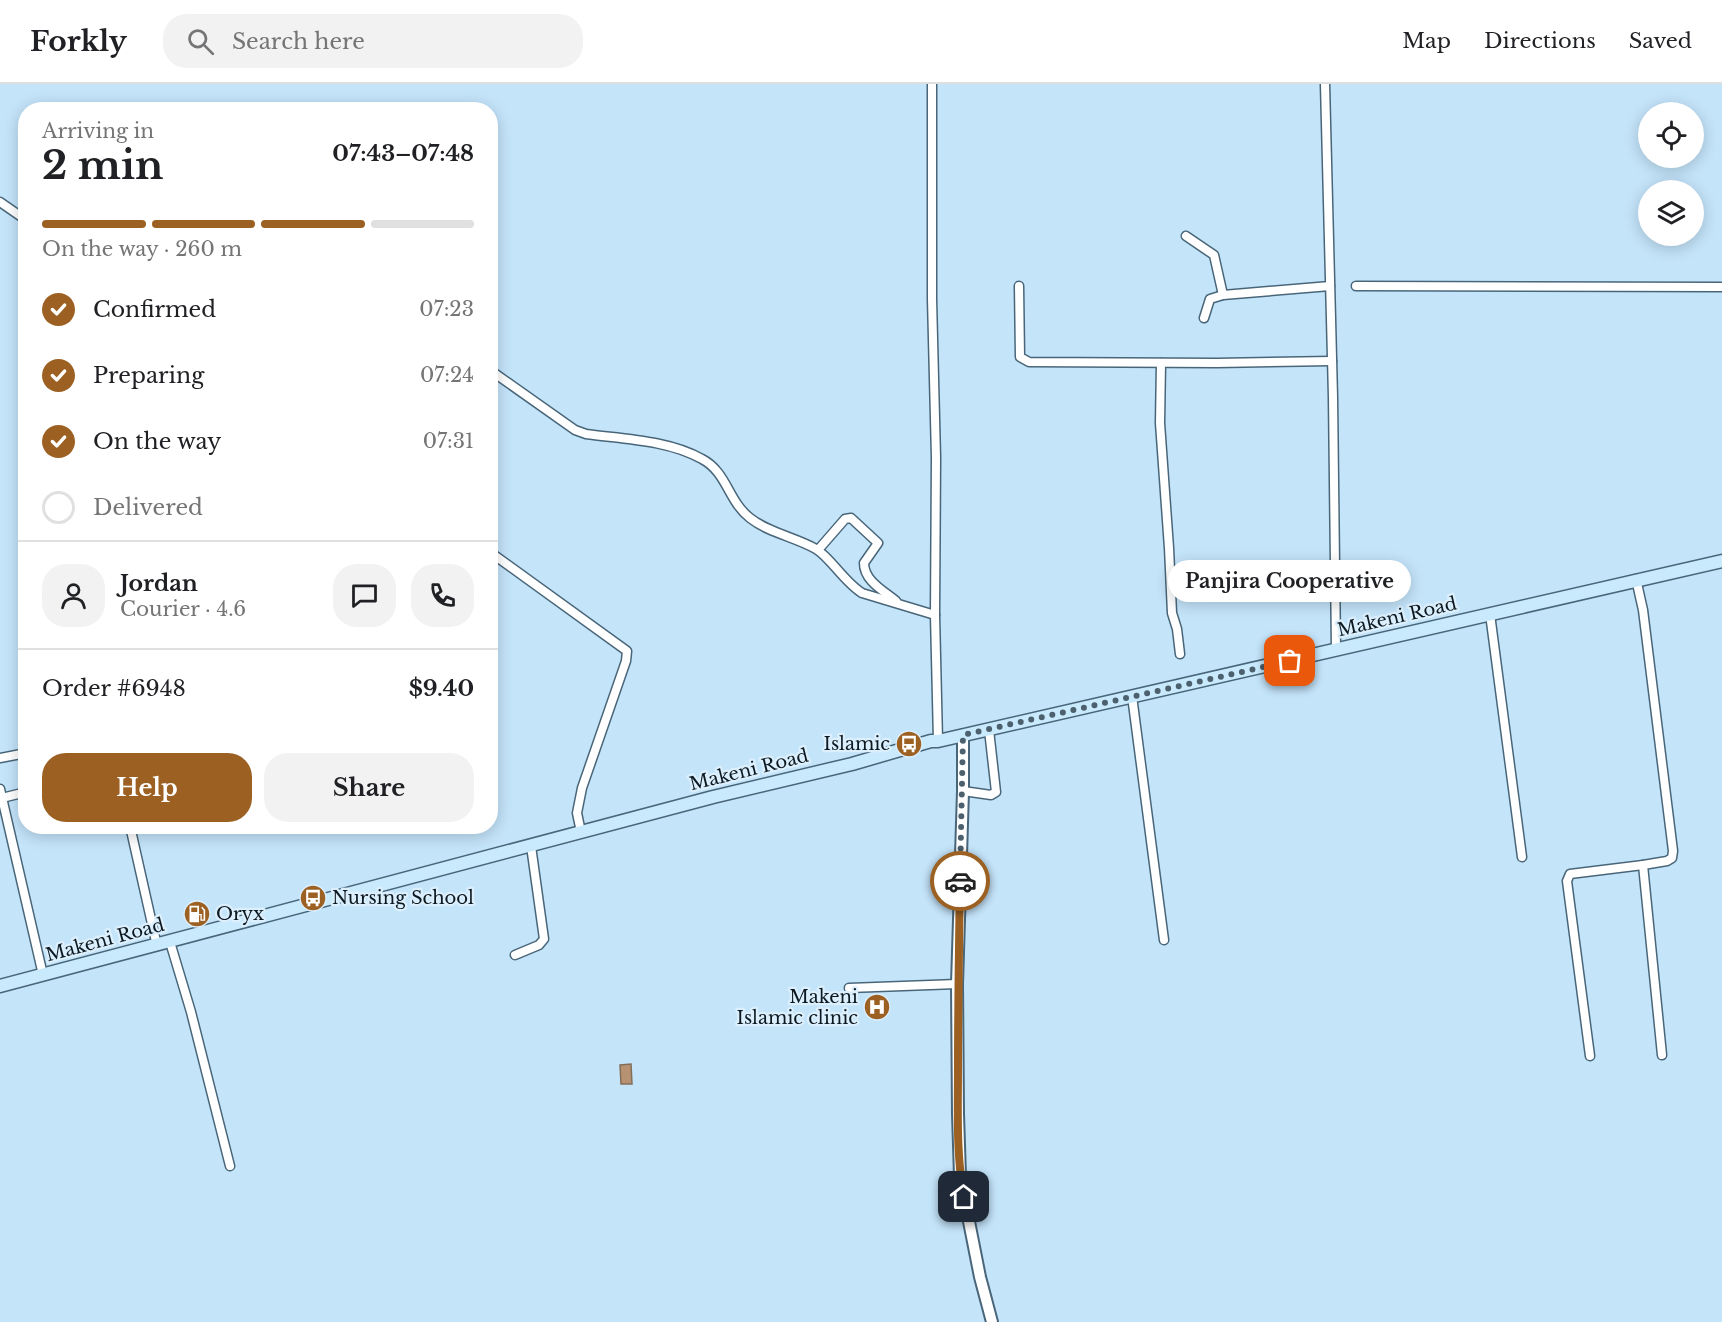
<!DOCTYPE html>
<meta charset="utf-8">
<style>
:root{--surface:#fff;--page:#f2f2f2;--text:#202124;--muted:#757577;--line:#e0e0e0;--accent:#9c6122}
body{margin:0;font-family:"Libre Baskerville",serif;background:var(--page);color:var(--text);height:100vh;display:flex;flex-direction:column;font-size:22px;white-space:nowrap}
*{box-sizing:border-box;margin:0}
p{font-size:20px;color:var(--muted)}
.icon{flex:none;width:33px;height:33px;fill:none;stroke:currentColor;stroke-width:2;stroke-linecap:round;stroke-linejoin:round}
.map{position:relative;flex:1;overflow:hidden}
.sheet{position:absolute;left:18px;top:18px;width:480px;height:732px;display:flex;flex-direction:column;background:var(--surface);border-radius:24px;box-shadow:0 3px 15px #0003}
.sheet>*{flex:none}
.controls{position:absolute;left:1638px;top:18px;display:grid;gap:12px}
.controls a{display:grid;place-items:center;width:66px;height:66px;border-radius:50%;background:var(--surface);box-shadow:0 3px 15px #0003;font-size:30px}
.pin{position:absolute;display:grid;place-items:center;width:51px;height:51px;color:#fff;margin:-26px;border-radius:12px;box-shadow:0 3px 9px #0006}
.courier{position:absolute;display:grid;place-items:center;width:60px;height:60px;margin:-30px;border:4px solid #9c6122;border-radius:50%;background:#fff;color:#222;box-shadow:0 2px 8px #0007}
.bubble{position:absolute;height:42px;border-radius:21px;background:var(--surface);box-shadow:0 3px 15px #0003;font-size:20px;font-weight:700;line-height:42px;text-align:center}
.overview em{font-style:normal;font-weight:700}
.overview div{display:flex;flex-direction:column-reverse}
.overview{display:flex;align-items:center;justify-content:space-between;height:102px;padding:0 24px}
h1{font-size:39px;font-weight:700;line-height:45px}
.bar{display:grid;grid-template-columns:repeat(4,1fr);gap:9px 6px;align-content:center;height:72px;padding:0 24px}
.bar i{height:8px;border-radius:4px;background:var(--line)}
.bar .selected{background:var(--accent)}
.bar p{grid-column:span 4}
.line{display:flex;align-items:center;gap:15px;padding:0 24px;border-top:2px solid var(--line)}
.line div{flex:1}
.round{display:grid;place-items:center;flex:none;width:63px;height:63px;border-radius:24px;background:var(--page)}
ol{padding:0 24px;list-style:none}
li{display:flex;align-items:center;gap:18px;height:66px}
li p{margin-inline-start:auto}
li .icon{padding:6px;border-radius:50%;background:var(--accent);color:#fff;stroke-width:4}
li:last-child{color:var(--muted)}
li i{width:33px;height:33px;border:3px solid var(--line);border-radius:50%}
.primary-button{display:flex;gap:12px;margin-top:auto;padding:12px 24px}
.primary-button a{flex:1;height:69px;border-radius:24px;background:var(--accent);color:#fff;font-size:24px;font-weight:700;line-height:69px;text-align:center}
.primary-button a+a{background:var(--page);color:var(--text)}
header{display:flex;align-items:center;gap:36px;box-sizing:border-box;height:84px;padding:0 30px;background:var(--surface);border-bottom:2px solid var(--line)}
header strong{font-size:28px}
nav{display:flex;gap:33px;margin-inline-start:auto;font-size:21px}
.search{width:420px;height:54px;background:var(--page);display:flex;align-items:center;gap:15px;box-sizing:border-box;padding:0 21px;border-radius:24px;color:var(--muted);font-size:22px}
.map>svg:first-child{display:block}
.water{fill:#b69272;stroke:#836e5a;stroke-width:1.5}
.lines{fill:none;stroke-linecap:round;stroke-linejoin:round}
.minor-casing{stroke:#496679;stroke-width:11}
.tertiary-casing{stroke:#496679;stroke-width:14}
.secondary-casing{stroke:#496679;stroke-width:15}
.minor{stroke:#fff;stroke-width:8}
.tertiary{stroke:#fff;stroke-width:10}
.secondary{stroke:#c9eafd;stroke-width:12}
.done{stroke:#4d606d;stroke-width:6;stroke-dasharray:0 10.8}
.route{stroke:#9c6122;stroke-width:8}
.labels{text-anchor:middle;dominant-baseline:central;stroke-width:4.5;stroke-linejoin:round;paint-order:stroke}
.street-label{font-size:18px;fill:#0d1921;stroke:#dceffd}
.poi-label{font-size:18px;fill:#0d1921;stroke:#dceffd;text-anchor:end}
</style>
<header>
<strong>Forkly</strong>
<div class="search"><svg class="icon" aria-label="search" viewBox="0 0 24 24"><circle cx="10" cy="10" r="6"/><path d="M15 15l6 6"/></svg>Search here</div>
<nav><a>Map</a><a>Directions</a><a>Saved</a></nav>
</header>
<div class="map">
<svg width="1722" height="1238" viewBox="0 0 1722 1238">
<rect width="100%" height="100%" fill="#c4e4fa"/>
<path class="water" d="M631,980L632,1000H621L620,981Z"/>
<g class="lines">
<defs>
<g id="minor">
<path d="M932,0V215L936,374L935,531L938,657"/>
<path d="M1325,0L1333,313L1336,566"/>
<path d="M0,118L26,136"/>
<path d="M1186,152L1214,171L1223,211"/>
<path d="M1019,202L1020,273L1029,278L1217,279L1332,277"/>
<path d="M1356,202L1722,203"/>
<path d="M1204,234L1210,215L1223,211L1330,202"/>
<path d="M1161,279L1160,339L1169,464L1172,529L1177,545L1180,570"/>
<path d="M490,286L575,346L586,350C623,355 668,356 702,375C727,388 728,417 750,434C769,449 795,453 816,465C830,473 844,498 862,509L935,531"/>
<path d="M818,466L845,435L851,434L878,459L864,479C864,497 884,507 896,517"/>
<path d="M490,468L627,567L626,577L582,704L577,729L581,748"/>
<path d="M1636,495L1643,526L1673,767L1672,774L1667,777L1643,781L1662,971"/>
<path d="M1490,530L1522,773"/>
<path d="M1132,612L1164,856"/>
<path d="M0,674L26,669"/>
<path d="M0,705L43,891"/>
<path d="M963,707L991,711L996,708L989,646"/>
<path d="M2,714L26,708"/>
<path d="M130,742L157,862"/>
<path d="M170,858L191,928L230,1082"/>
<path d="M515,871L539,861L544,855L531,762"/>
<path d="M849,904L957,900"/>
<path d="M1590,972L1567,797L1570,790L1643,781"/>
</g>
<path id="tertiary" d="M963,651V707L957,900L958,1030L960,1092L980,1193L992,1238"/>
<path id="secondary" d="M0,902L713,713L852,680L931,657H938L1722,477"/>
</defs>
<use href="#minor" class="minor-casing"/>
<use href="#tertiary" class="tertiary-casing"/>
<use href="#secondary" class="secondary-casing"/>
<use href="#minor" class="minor"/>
<use href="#tertiary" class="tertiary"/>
<use href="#secondary" class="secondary"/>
</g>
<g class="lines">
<path class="done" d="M960,797L963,651L1290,577"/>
<path class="route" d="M960,797C959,859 958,922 958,985C958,1027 956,1071 964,1113"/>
</g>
<defs>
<symbol id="bus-disc" viewBox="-11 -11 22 22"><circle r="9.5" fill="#9c6122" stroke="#dceffd"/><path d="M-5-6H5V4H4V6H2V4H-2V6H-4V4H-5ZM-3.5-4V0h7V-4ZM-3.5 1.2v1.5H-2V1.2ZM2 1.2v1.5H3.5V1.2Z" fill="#fff"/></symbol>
<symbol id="fuel-disc" viewBox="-11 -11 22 22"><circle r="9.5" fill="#9c6122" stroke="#dceffd"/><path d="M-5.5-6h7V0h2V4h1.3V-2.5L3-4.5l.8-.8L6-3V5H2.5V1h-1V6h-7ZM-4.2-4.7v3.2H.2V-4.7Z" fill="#fff"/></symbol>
<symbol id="hospital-disc" viewBox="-11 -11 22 22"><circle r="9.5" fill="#9c6122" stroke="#dceffd"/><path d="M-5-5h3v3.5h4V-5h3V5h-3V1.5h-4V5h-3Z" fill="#fff"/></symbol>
</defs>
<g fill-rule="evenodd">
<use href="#bus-disc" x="894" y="645" width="30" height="30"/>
<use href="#bus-disc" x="298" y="799" width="30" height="30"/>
<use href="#fuel-disc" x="182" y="815" width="30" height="30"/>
<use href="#hospital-disc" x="862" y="908" width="30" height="30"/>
</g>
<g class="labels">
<g class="street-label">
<text transform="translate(1397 533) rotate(-13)">Makeni Road</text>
<text transform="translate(749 686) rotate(-14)">Makeni Road</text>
<text transform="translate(105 856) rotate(-15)">Makeni Road</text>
</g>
<g class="poi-label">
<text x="890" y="660">Islamic</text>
<text x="332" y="814" text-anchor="start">Nursing School</text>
<text x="216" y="830" text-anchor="start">Oryx</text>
<text x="858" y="913">Makeni<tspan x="858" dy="21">Islamic clinic</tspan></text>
</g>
</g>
</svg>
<div class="controls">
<a><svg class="icon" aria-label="locate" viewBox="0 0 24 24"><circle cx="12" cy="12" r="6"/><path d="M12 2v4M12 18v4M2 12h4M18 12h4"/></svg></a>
<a><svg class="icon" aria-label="layers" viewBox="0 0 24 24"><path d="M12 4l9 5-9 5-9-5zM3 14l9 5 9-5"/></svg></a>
</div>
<div class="pin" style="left:1290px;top:577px;background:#ea580c"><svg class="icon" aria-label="bag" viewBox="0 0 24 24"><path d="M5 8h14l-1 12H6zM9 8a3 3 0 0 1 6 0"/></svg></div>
<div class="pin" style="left:964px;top:1113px;background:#1f2937"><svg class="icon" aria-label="home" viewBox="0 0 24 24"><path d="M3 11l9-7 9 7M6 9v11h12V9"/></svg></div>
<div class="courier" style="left:960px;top:797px"><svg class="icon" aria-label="car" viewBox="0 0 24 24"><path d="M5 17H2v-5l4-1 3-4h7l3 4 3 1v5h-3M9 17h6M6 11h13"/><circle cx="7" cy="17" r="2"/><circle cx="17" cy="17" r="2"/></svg></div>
<div class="bubble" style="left:1168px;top:476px;width:243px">Panjira Cooperative</div>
<section class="sheet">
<div class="overview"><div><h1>2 min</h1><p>Arriving in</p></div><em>07:43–07:48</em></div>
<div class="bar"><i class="selected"></i><i class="selected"></i><i class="selected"></i><i></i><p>On the way · 260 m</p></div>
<ol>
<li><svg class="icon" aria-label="check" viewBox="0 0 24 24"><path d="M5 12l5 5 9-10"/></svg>Confirmed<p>07:23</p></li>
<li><svg class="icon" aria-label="check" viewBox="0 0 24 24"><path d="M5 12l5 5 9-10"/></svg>Preparing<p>07:24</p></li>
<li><svg class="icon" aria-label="check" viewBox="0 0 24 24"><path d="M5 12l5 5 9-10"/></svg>On the way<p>07:31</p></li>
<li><i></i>Delivered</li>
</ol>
<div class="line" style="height:108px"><a class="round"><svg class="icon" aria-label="person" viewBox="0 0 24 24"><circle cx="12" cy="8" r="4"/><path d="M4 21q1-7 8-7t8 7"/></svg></a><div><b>Jordan</b><p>Courier · 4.6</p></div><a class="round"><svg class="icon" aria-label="chat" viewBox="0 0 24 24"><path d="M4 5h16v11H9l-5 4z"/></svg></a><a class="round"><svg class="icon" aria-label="phone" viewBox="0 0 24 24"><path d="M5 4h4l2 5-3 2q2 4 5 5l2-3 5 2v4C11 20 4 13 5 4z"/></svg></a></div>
<div class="line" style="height:78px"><div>Order #6948</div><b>$9.40</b></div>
<div class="primary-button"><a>Help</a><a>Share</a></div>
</section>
</div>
